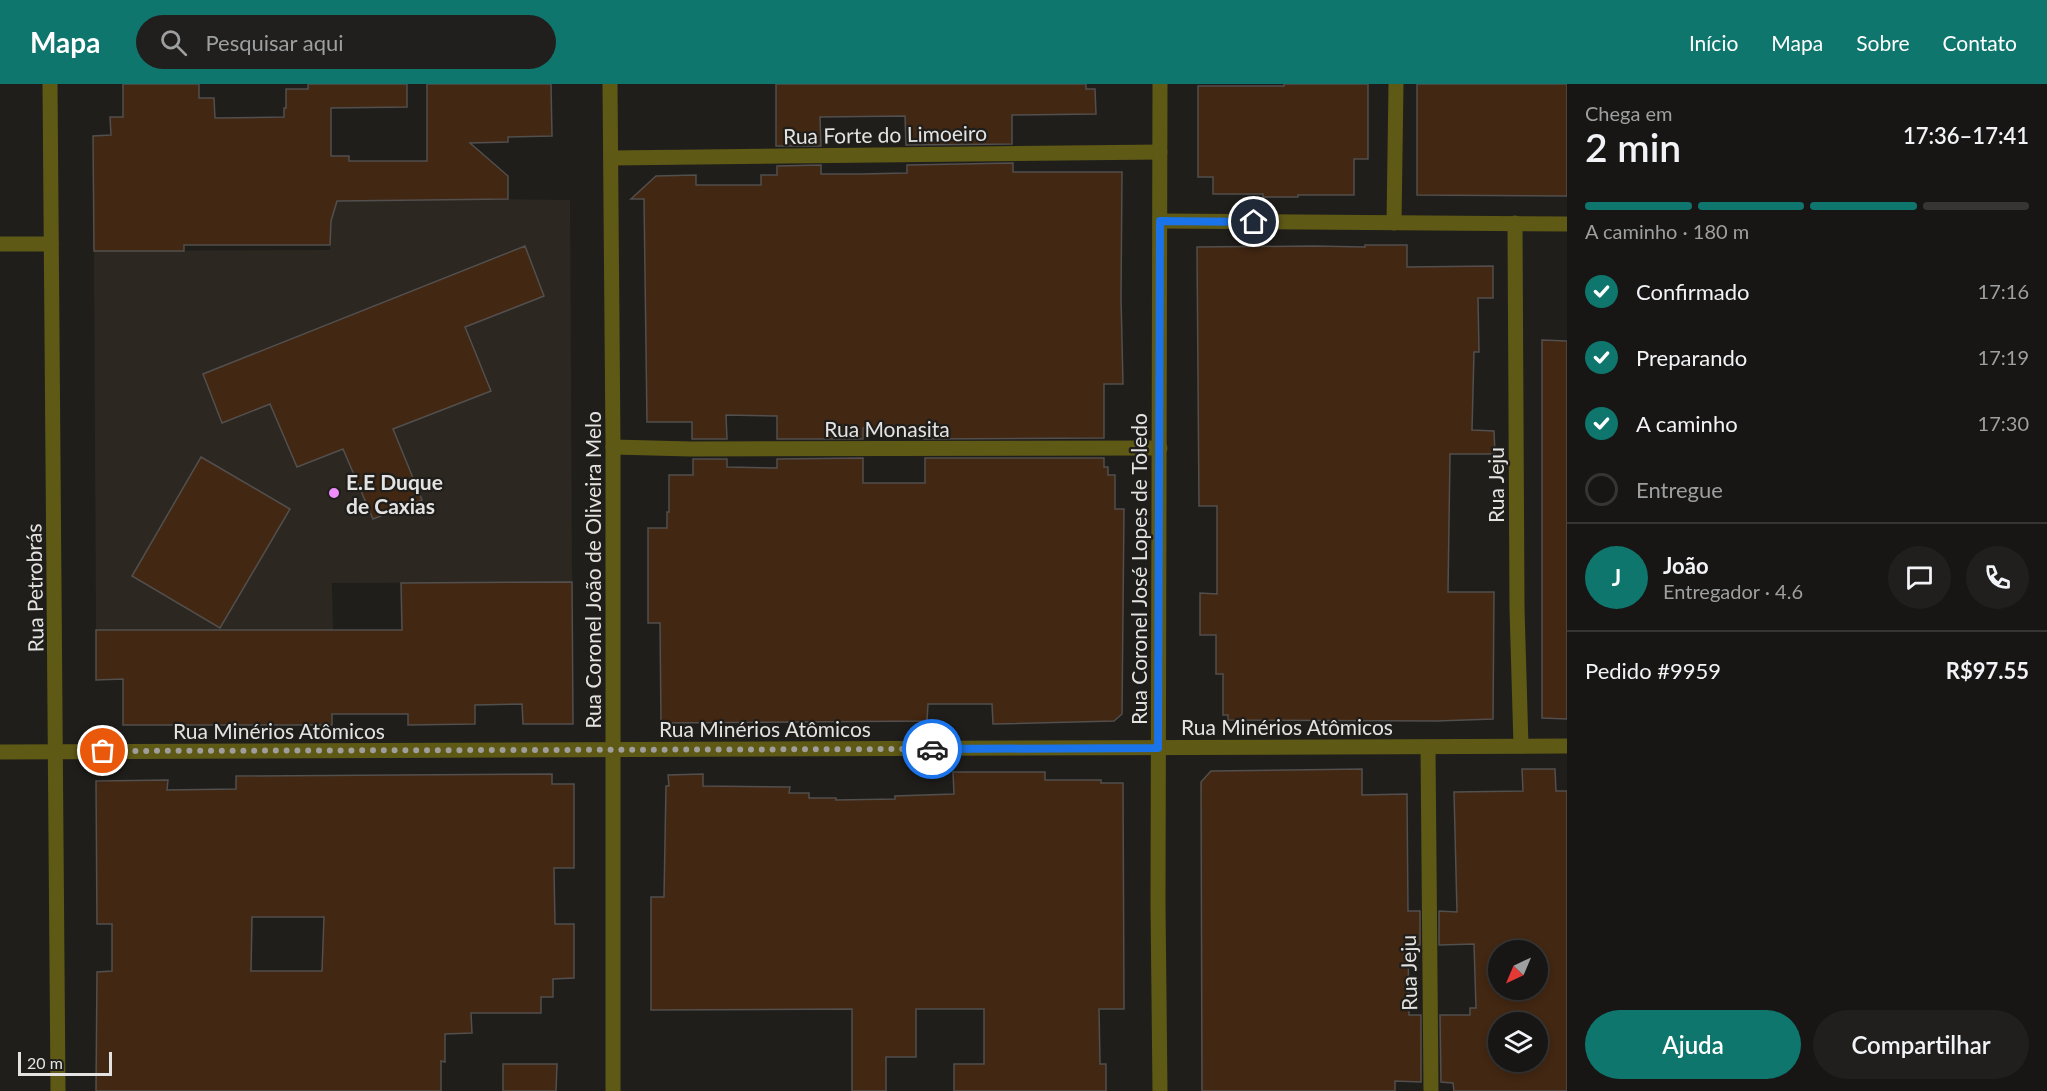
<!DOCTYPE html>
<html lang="pt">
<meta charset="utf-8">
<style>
:root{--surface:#171614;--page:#201f1d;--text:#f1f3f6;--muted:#9e9fa0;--line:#363534;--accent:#0f766e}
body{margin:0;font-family:Lato,sans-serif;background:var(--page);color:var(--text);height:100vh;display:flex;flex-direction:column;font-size:22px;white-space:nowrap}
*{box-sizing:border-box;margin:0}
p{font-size:20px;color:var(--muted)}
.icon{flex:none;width:33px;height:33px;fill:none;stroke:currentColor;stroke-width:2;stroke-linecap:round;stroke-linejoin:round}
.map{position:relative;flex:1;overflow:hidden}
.drawer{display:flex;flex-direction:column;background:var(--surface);width:480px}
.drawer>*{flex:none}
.needle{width:39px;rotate:224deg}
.buttons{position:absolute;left:1488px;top:856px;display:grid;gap:12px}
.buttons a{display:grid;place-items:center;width:60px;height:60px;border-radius:50%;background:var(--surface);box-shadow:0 3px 9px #0003,0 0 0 2px var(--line);font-size:30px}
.scale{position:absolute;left:18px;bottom:15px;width:94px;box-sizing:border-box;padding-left:6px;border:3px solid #e4e3e2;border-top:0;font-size:16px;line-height:21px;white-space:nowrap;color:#e4e3e2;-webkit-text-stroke:4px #1f1e1b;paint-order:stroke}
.pin{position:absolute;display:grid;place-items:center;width:51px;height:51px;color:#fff;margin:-26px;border:3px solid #fff;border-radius:50%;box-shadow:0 2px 6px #0007}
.courier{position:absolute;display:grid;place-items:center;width:60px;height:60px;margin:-30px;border:4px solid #1a73e8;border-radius:50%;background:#fff;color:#222;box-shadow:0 2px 8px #0007}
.headline em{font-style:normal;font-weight:600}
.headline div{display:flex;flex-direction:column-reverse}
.headline{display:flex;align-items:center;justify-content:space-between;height:102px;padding:0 18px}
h1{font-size:39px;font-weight:600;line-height:45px}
.bar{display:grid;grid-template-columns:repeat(4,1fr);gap:9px 6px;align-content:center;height:72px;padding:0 18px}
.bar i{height:8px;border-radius:4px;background:var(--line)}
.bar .current{background:var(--accent)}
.bar p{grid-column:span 4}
.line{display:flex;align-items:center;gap:15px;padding:0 18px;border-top:2px solid var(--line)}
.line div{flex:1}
.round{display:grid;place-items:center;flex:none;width:63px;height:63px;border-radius:32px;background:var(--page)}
ol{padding:0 18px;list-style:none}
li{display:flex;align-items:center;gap:18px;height:66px}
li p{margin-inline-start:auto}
li .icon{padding:6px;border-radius:50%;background:var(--accent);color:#fff;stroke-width:4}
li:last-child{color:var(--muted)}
li i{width:33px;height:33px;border:3px solid var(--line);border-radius:50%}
.action{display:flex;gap:12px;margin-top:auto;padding:12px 18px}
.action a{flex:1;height:69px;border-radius:36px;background:var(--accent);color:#fff;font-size:24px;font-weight:600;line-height:69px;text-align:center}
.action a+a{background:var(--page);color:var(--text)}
header{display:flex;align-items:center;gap:36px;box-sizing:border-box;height:84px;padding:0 30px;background:var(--accent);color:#fff}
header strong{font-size:28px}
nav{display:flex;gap:33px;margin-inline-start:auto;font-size:21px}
.search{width:420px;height:54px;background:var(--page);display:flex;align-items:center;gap:15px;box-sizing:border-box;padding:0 21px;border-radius:33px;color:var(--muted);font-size:22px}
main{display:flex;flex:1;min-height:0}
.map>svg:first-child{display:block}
.built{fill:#2c2821}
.building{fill:#422712;stroke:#524f4e;stroke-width:1.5;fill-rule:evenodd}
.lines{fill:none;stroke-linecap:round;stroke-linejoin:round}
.minor{stroke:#5f5916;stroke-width:15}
.done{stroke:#9f9e9c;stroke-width:6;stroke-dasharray:0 10.8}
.route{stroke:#1a73e8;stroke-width:8}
.poi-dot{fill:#ee8cf9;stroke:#1f1e1b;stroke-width:2}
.labels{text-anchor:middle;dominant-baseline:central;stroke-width:4.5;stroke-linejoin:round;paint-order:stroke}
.street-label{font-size:21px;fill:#e4e3e2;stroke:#1f1e1b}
.poi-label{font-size:21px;font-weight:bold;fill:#e4e3e2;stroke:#1f1e1b;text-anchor:start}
</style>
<header>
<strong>Mapa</strong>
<div class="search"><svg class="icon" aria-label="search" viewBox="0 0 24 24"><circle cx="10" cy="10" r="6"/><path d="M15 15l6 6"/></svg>Pesquisar aqui</div>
<nav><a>Início</a><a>Mapa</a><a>Sobre</a><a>Contato</a></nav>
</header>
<main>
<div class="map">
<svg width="1567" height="1007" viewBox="0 0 1567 1007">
<rect width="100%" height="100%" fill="#1f1e1b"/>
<path class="built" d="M484,115L570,116L572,498L332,499L333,546H96L94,167L330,166L331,117Z"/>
<g class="building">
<path d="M123,0H199V14H214L215,34L284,33V24H286V5H308V0H407V23L331,24V72H349V77H427V0H551L552,52L508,53V58L470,59L508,92V115L337,117L331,137L330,161H184V167H94L93,52L111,51L110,33H123Z"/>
<path d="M776,0H1086V5H1095L1096,30L1012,31V60L906,61L905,32L820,33L821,62H776Z"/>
<path d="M1284,0H1368V75H1354V111H1298V113H1263V110H1213V93H1198V2H1284Z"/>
<path d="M1417,0H1567V112L1417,111Z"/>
<path d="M1013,79V88H1122L1121,214L1123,300H1104V354L924,355V344H863V355H777V332L726,331L727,355H692V338H647L644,115H631L656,92L696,91V101H761V91H777V82L821,81V90H861L907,89V81Z"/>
<path d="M1365,161H1407V183L1493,182V214H1478L1479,268H1474L1472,346L1494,347L1495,370H1450L1448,508H1494L1493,635L1437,637L1228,636V631H1223V590H1216V551H1200V509L1217,510V422H1199L1197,163L1314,162L1365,163Z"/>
<path d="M525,162L544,212L465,243L491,307L393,345L422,416L373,435L343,365L297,383L270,320L222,339L203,290Z"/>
<path d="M1542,256L1567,257V635L1542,634Z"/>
<path d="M201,373L290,425L220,544L132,492Z"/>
<path d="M863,374V399H925V374H1104V383H1108V391H1115V425H1124L1122,630L1114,637L993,640L992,620H928L927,637L661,639L660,539H648V444H667V428H669V391H693V375H727V383L777,384V375Z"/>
<path d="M572,498L573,640H523L522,620L475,621V640L408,641V630H332V641H123V595L96,596V546H402L401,499Z"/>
<path d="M1362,685V711L1407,710L1408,827H1420V861H1408L1409,931H1421V998L1395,997V1007H1202L1201,698L1211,687Z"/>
<path d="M1522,685H1555L1556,707H1567V1007H1454L1453,999L1441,998L1440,931H1470V924H1476L1474,860L1439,861V827L1457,828L1454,708L1523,707ZM1498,867H1538V906H1498ZM1498,939H1538V978H1498Z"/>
<path d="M953,688H1045V696H1101V699H1123L1124,925H1099L1100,980H1106V1007H954V980H984V925H916V973H886V1007H852V925L651,926V813H664L666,702H669L668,691L703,690V702L790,703L789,709H809V714H836V716L895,715V712L954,710Z"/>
<path d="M552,690V700H574V784H554L555,840H574V894L553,895V913H541V929H471L472,949L445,950V978L441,977V1007H96L97,888L112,887V840H97L96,697L168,696L167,706L236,705V692ZM252,833H324L322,887H251Z"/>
<path d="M503,980H557L556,1007H503Z"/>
</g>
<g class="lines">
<g class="minor">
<path d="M50,0L58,1007"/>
<path d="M610,0L613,363V1007"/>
<path d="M611,74L1160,68"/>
<path d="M1160,137L1567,140"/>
<path d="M1394,139L1396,0"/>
<path d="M1515,139L1517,524L1521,662"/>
<path d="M0,160H51"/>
<path d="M613,363L691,365L1160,364"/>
<path d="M1428,663L1431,1007"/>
<path d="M0,668L1567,662"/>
<path d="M1160,1007L1158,820L1160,0"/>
</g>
</g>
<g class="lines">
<path class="done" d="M103,667L932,665"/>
<path class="route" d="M932,665L1158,664L1160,137L1254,138"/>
</g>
<circle class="poi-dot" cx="334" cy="409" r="6"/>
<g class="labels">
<g class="street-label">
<text transform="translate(885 50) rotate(-1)">Rua Forte do Limoeiro</text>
<text x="887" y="344">Rua Monasita</text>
<text transform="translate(1495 401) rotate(-90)">Rua Jeju</text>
<text transform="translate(1138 485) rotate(-90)">Rua Coronel José Lopes de Toledo</text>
<text transform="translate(592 486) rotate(-90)">Rua Coronel João de Oliveira Melo</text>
<text transform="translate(34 504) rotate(-91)">Rua Petrobrás</text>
<text x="1287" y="642">Rua Minérios Atômicos</text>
<text x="765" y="644">Rua Minérios Atômicos</text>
<text x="279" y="646">Rua Minérios Atômicos</text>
<text transform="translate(1408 889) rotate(-91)">Rua Jeju</text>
</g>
<g class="poi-label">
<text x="346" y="397">E.E Duque<tspan x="346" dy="24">de Caxias</tspan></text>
</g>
</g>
</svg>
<div class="buttons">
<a><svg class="needle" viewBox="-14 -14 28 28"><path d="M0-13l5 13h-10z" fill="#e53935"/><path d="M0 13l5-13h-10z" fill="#9e9fa0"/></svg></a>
<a><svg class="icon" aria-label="layers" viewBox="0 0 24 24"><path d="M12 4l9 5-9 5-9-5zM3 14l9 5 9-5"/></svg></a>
</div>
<div class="scale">20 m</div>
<div class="pin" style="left:103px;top:667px;background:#ea580c"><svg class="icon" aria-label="bag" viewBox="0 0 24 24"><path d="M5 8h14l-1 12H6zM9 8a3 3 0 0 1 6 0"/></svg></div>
<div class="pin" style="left:1254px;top:138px;background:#1f2937"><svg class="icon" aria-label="home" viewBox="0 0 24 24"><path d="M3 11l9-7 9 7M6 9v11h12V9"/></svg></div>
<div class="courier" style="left:932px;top:665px"><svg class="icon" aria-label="car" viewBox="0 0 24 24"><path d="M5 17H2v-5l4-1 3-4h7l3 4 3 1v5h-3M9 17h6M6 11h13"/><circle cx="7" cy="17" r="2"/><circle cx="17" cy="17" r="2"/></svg></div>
</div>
<section class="drawer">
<div class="headline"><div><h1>2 min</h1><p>Chega em</p></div><em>17:36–17:41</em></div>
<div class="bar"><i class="current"></i><i class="current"></i><i class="current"></i><i></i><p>A caminho · 180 m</p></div>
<ol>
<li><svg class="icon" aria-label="check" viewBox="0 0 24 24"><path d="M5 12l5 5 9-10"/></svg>Confirmado<p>17:16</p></li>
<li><svg class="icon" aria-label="check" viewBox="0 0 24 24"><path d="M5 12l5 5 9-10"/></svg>Preparando<p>17:19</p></li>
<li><svg class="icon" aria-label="check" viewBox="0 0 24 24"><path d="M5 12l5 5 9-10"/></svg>A caminho<p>17:30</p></li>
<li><i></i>Entregue</li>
</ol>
<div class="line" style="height:108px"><b class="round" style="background:var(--accent);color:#fff">J</b><div><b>João</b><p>Entregador · 4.6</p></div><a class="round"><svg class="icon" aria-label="chat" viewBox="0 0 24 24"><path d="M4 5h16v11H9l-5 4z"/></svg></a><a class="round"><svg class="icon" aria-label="phone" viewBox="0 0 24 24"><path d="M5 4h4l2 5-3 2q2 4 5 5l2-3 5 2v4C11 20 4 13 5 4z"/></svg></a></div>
<div class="line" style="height:78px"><div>Pedido #9959</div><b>R$97.55</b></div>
<div class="action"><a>Ajuda</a><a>Compartilhar</a></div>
</section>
</main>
